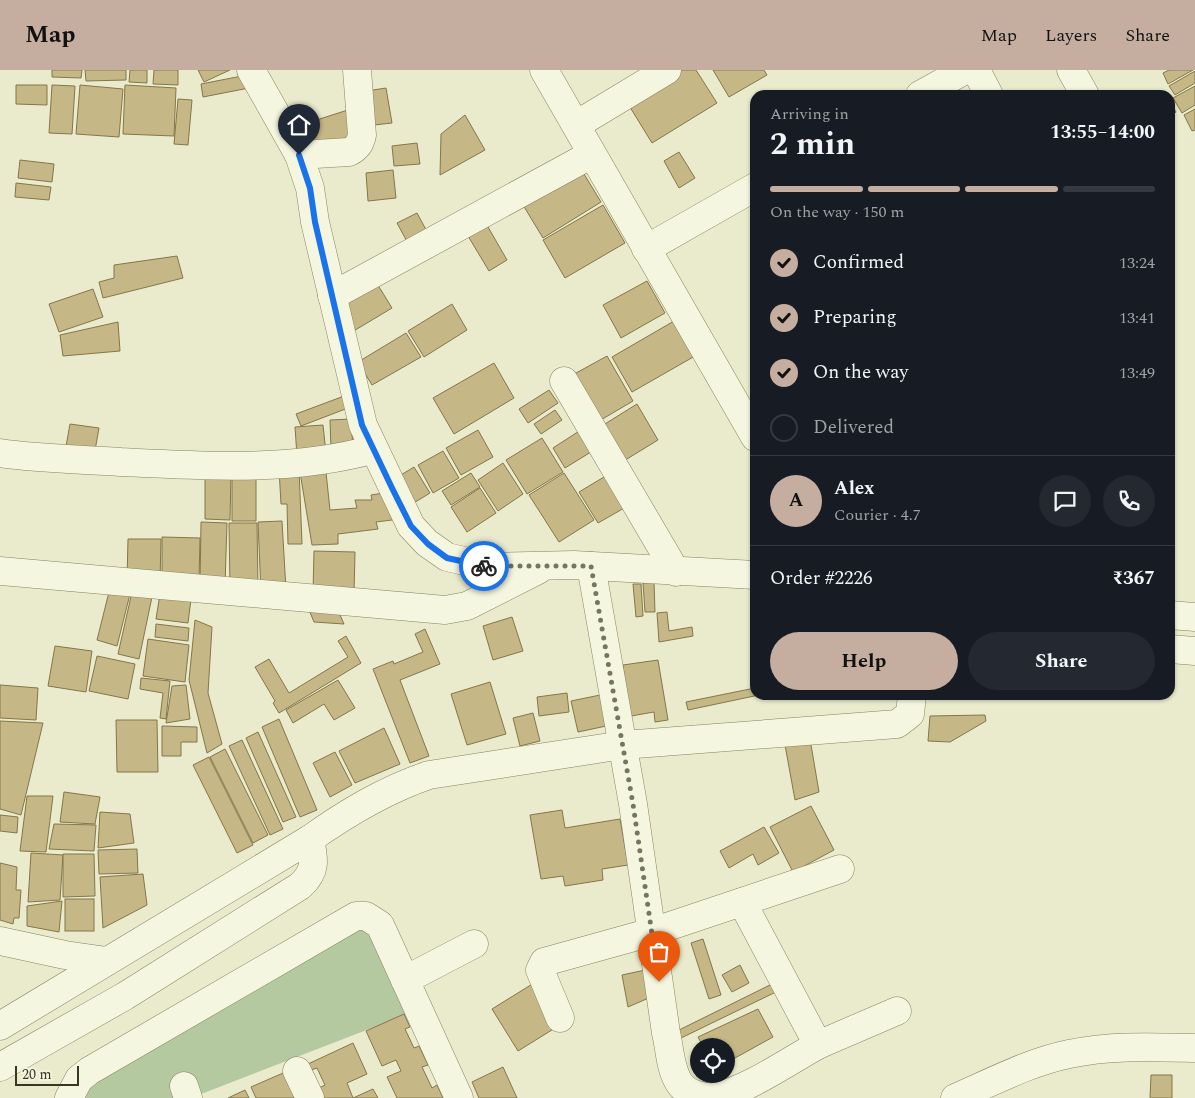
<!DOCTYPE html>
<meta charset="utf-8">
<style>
:root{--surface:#171b24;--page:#242831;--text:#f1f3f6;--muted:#9ea1a6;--line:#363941;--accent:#c5ada0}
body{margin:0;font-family:Spectral,serif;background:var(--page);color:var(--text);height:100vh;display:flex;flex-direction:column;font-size:19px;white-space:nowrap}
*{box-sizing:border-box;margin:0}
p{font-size:16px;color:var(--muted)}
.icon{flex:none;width:28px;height:28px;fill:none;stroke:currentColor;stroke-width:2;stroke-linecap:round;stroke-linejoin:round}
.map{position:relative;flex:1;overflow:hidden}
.sheet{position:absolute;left:750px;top:20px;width:425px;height:610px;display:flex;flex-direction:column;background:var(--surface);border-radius:15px;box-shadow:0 1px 4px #0004}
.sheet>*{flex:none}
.fabs{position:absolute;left:690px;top:968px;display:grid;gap:10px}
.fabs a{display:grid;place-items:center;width:45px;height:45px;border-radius:50%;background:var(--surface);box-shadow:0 1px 4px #0004;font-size:25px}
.scale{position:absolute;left:15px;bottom:12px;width:64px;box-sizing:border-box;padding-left:5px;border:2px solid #393623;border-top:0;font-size:14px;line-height:18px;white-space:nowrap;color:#393623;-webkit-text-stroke:4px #f1f3db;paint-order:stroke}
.pin{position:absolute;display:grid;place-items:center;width:42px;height:42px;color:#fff;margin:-51px -21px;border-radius:50% 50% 50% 0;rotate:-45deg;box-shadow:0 0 5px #0007}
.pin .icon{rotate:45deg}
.courier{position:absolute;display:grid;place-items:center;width:50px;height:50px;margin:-25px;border:4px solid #1a73e8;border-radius:50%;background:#fff;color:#222;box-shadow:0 1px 6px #0007}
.headline em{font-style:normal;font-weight:700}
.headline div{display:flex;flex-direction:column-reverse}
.headline{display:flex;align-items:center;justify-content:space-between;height:85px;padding:0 20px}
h1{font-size:32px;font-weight:700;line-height:38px}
.bar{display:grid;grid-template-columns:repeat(4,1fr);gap:8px 5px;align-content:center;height:60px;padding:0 20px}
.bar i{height:6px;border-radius:4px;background:var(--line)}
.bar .on{background:var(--accent)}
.bar p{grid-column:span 4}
.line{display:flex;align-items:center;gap:12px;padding:0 20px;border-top:1px solid var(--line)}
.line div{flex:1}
.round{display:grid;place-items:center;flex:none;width:52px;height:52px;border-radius:26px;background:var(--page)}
ol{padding:0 20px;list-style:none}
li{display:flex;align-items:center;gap:15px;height:55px}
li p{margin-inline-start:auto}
li .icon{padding:5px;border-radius:50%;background:var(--accent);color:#111;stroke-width:4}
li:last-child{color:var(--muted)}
li i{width:28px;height:28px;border:2px solid var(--line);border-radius:50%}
.button{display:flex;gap:10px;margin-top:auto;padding:10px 20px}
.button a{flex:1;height:58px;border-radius:30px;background:var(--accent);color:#111;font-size:20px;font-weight:700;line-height:58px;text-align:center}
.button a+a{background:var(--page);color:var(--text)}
header{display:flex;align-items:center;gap:30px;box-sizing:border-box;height:70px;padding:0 25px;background:var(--accent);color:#111}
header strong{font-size:24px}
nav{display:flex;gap:28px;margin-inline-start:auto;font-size:18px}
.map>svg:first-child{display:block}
.green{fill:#b5c9a0}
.building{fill:#c5b886;stroke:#847649}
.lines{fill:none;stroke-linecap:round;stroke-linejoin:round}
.minor-casing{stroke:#878361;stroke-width:29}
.minor{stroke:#f4f6df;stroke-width:28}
.done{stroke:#77755e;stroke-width:5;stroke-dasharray:0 9}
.route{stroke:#1a73e8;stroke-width:6}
</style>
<header>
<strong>Map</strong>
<nav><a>Map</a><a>Layers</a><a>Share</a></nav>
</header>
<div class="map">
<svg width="1195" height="1028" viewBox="0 0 1195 1028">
<rect width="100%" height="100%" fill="#e9ebcc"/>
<path class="green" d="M354,856L375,865L408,944L191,1028H85L89,1013Z"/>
<g class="building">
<path d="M52,0H82L81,8L52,7Z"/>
<path d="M85,0H126V10L86,11Z"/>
<path d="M130,0H147V13L129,12Z"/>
<path d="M154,0H178V15L153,14Z"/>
<path d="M198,0H230L204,12Z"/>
<path d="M673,0H696L717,33L652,73L625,29Z"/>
<path d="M713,0H764L767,5L729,27Z"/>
<path d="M1169,0H1193L1168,14L1163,3Z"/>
<path d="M1195,1V13L1175,25L1169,16Z"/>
<path d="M247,5L249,18L203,27L201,14Z"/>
<path d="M16,15H47V35L16,34Z"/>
<path d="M52,15L75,16L72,64L49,63Z"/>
<path d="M80,15L123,19L119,67L76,64Z"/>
<path d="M125,15L176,18L174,66L123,64Z"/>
<path d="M1195,16V35L1182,43L1173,28Z"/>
<path d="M386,18L392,53L365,56L360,22Z"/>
<path d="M178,29L192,30L188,75L174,74Z"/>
<path d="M1170,31L1176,42L1170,46Z"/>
<path d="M357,37L358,69L302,77L298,56Z"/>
<path d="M1195,39V60L1192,61L1184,45Z"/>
<path d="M465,45L485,80L440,105L441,64Z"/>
<path d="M417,73L420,94L394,96L392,76Z"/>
<path d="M679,82L695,108L679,118L664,91Z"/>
<path d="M20,90L54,94L52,112L18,108Z"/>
<path d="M581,99L601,132L543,168L523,135Z"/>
<path d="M393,100L396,128L368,131L366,103Z"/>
<path d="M16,113L51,117L49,130L15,127Z"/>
<path d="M603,135L625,173L565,208L543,170Z"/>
<path d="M417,143L430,167L410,177L397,153Z"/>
<path d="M484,150L507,190L489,201L465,161Z"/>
<path d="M177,186L183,208L103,228L99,212L114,208V195Z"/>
<path d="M647,211L665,243L621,268L603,235Z"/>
<path d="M376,212L392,238L352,262L336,236Z"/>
<path d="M93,219L103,247L59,262L49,234Z"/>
<path d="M452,234L467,260L424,287L408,261Z"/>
<path d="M674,251L695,286L632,322L612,287Z"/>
<path d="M118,252L120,281L63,286L60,265Z"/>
<path d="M406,263L421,287L372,315L358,292Z"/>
<path d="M607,286L633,331L594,354L567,308Z"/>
<path d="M494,293L514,328L454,364L433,328Z"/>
<path d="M549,320L558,333L528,353L519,339Z"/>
<path d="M344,326L348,338L301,356L296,344Z"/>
<path d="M637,334L658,370L622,392L600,357Z"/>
<path d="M555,340L562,350L541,364L534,354Z"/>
<path d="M351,349L353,378L331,379L330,350Z"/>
<path d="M70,354L99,358L94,386L65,382Z"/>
<path d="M323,355L326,383L297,386L295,357Z"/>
<path d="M587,356L599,377L565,398L553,378Z"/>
<path d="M478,360L493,387L461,405L446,378Z"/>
<path d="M542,368L563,402L527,424L506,390Z"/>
<path d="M443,381L459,408L433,423L418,395Z"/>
<path d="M325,393L330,440L357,438L355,430H372L371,425L390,422L400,449L376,452L378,459L338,464V474L312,475L299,396Z"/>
<path d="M503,393L523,424L498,441L478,410Z"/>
<path d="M414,397L430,423L412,434L396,408Z"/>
<path d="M299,398L302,474H288L287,434H281L279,399Z"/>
<path d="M205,401L231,402L230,450L205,449Z"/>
<path d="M614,401L633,433L598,453L579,422Z"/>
<path d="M232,402L256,403V451H232Z"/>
<path d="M471,403L480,417L451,435L442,421Z"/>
<path d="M564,403L594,450L559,472L529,425Z"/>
<path d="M480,418L496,443L467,462L451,437Z"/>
<path d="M282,451L286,520L261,522L258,452Z"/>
<path d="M201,452L227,453L225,515L200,514Z"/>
<path d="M229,453H257L258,518H230Z"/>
<path d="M162,467L200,468L199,511L162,510Z"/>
<path d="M128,469H161L160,511L127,510Z"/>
<path d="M314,481L355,482L354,524L313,523Z"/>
<path d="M654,512L655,542H645L643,513Z"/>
<path d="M633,514H641L643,546L636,547Z"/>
<path d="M110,518L130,524L117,576L97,570Z"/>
<path d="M132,522L152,527L139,589L118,584Z"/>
<path d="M160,524L191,529L188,553L156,549Z"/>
<path d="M307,535L336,536L344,554L314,552Z"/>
<path d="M667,542L669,561L692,557L693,566L659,572L657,543Z"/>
<path d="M512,547L523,581L493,590L483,556Z"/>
<path d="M195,550L212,557L208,623L222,674L207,683L189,610Z"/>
<path d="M156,554L189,558L188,571L155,567Z"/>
<path d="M425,559L440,594L400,610L429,686L410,693L373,599L393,591L394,594L423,582L415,564Z"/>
<path d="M346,566L361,593L279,643L273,633L275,631L255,597L269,589L289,623L348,587L338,571Z"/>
<path d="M148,569L189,575L185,612L143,606Z"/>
<path d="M55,576L92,581L86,622L48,616Z"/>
<path d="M97,586L135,594L128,629L89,621Z"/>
<path d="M658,590L668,650L655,652L654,642L631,646L620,605L624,604L623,595Z"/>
<path d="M141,608L170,611L166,649L160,648L163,623L140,619Z"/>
<path d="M338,610L355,638L334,650L324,634L293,653L286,640Z"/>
<path d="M490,612L506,664L467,675L451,624Z"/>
<path d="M0,615L38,618L36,650L0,648Z"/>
<path d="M186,615L190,649L166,653L172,616Z"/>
<path d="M755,618V625H759L688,640L686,632Z"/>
<path d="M567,623L569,642L539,646L537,627Z"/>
<path d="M605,624L611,655L578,662L571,631Z"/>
<path d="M533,643L540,671L520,676L513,648Z"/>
<path d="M985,645L986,651L950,672L928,671L930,646Z"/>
<path d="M279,649L317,740L300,747L262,657Z"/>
<path d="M116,650H157L158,702H117Z"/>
<path d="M0,651L43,653L21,745L0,739Z"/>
<path d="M162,656L197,657V672H181V686H162Z"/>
<path d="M384,658L400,694L355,713L339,681Z"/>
<path d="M258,662L296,747L283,752L246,668Z"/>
<path d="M810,669L819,722L795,730L785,675Z"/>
<path d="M242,670L283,759L270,765L229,676Z"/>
<path d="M225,679L268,765L253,773L210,687Z"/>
<path d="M335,682L352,715L330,727L313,693Z"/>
<path d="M209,687L253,775L237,783L193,695Z"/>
<path d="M64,722L100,727L95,754L60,752Z"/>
<path d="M27,726H53L46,782L20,781Z"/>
<path d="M811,736L834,780L793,802L770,757Z"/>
<path d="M562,740L565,758L620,749L628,795L602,799L603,810L565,816L563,806L541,809L530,745Z"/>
<path d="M100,742L130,744L134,773L98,778Z"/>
<path d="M0,745L18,747L17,763L0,761Z"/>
<path d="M54,754L96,755L94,781L49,779Z"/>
<path d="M764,757L779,783L758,795L753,784L729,798L720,781Z"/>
<path d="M137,779L138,803L99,804L98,780Z"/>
<path d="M31,783L63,785L60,830L28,832Z"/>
<path d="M63,784H94L95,826L63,827Z"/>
<path d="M0,793L17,797L16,820H21L19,848H14L13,854L0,850Z"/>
<path d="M143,804L147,835L103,858L100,807Z"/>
<rect x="65" y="829" width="29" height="32"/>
<path d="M62,831L59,862L27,856V836Z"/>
<path d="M703,869L721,925L709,929L691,873Z"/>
<path d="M740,895L749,913L732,922L722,905Z"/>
<path d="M645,900L651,927L628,937L622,905Z"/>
<path d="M776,912L780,920L679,969L675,962Z"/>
<path d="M534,913L560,955L518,981L492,939Z"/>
<path d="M758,939L773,967L726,993V976H703L698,967Z"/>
<path d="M404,944L410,957L405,959L414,978L419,976L428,995L422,997L432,1018L437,1015L443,1028H397L387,1007L401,1001L396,990L382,996L366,961Z"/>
<path d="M353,973L367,1004L347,1013L353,1028L373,1019L378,1028H323L319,1018L325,1015L317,998L311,1000L308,994Z"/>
<path d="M503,997L517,1028H479L472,1012Z"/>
<path d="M290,1000L297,1028H256L251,1017Z"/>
<path d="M1151,1005H1172V1028H1150Z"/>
<path d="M245,1020L249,1028H228Z"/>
</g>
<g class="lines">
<defs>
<g id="minor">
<path d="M251,0L299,85L310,118L315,152L363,355L411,456L427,473L447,487L490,497L574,495L755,505"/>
<path d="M544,0L755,367"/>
<path d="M976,0L989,25"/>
<path d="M1071,0L1085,25"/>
<path d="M920,25L965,0"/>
<path d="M576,55L667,0"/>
<path d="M299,85L349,82C357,78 360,74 362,65L357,0"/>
<path d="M646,179L755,117"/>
<path d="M332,226L592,84"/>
<path d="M564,311L676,502"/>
<path d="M0,383C40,389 81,389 121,392C203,396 295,402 374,379"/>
<path d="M591,496L633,734L666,963C670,979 670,1000 680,1014C687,1024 704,1028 715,1027C749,1019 787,992 818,975L742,832"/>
<path d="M0,501L445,540L467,536L538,500"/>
<path d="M1170,545L1195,547"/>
<path d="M1170,579L1195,581"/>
<path d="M0,871L65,885L107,891"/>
<path d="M405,910L474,874"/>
<path d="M560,948L540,900L544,892L652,862L840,799"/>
<path d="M0,956L310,769C348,742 385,720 429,705L623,675L897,654L910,644L912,625"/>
<path d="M818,975L897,941"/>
<path d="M0,997L125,926L300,816C317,801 314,789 310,769"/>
<path d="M297,1001L310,1028"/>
<path d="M184,1016L188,1028"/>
<path d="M69,1028L79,1009L89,1001L356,846H366L380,855L459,1028"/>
<path d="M955,1028C992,1012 1030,992 1069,984C1111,975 1153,977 1195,978"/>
</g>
</defs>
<use href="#minor" class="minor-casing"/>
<use href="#minor" class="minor"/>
</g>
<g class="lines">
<path class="done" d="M484,496H591L633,734L659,912"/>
<path class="route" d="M299,85L310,118L315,152L362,355L392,418L411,456L428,474L447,488L484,496"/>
</g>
</svg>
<div class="fabs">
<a><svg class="icon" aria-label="locate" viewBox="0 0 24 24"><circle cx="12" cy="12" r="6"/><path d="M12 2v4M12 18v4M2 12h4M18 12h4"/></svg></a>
</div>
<div class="scale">20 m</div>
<div class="pin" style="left:659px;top:912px;background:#ea580c"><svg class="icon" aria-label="bag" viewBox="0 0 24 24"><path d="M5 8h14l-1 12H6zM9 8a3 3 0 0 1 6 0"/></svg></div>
<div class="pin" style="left:299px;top:85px;background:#1f2937"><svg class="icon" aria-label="home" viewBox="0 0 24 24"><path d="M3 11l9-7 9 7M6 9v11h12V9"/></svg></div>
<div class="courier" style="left:484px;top:496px"><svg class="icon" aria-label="bike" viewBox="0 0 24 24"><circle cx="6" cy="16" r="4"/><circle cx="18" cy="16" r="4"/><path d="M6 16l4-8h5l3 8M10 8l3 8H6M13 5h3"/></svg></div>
<section class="sheet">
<div class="headline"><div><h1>2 min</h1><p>Arriving in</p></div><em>13:55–14:00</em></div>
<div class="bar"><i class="on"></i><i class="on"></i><i class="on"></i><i></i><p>On the way · 150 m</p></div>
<ol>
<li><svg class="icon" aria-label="check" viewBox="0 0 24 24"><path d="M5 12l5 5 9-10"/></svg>Confirmed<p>13:24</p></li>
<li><svg class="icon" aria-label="check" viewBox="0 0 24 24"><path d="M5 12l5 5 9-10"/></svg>Preparing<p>13:41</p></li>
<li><svg class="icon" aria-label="check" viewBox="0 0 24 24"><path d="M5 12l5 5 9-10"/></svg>On the way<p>13:49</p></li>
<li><i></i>Delivered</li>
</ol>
<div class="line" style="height:90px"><b class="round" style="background:var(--accent);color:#111">A</b><div><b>Alex</b><p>Courier · 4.7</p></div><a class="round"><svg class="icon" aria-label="chat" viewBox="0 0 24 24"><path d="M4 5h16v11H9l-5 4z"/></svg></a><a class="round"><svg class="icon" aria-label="phone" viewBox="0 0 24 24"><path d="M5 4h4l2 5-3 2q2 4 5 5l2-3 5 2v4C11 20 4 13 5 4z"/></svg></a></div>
<div class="line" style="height:65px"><div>Order #2226</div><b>₹367</b></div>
<div class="button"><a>Help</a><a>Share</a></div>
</section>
</div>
